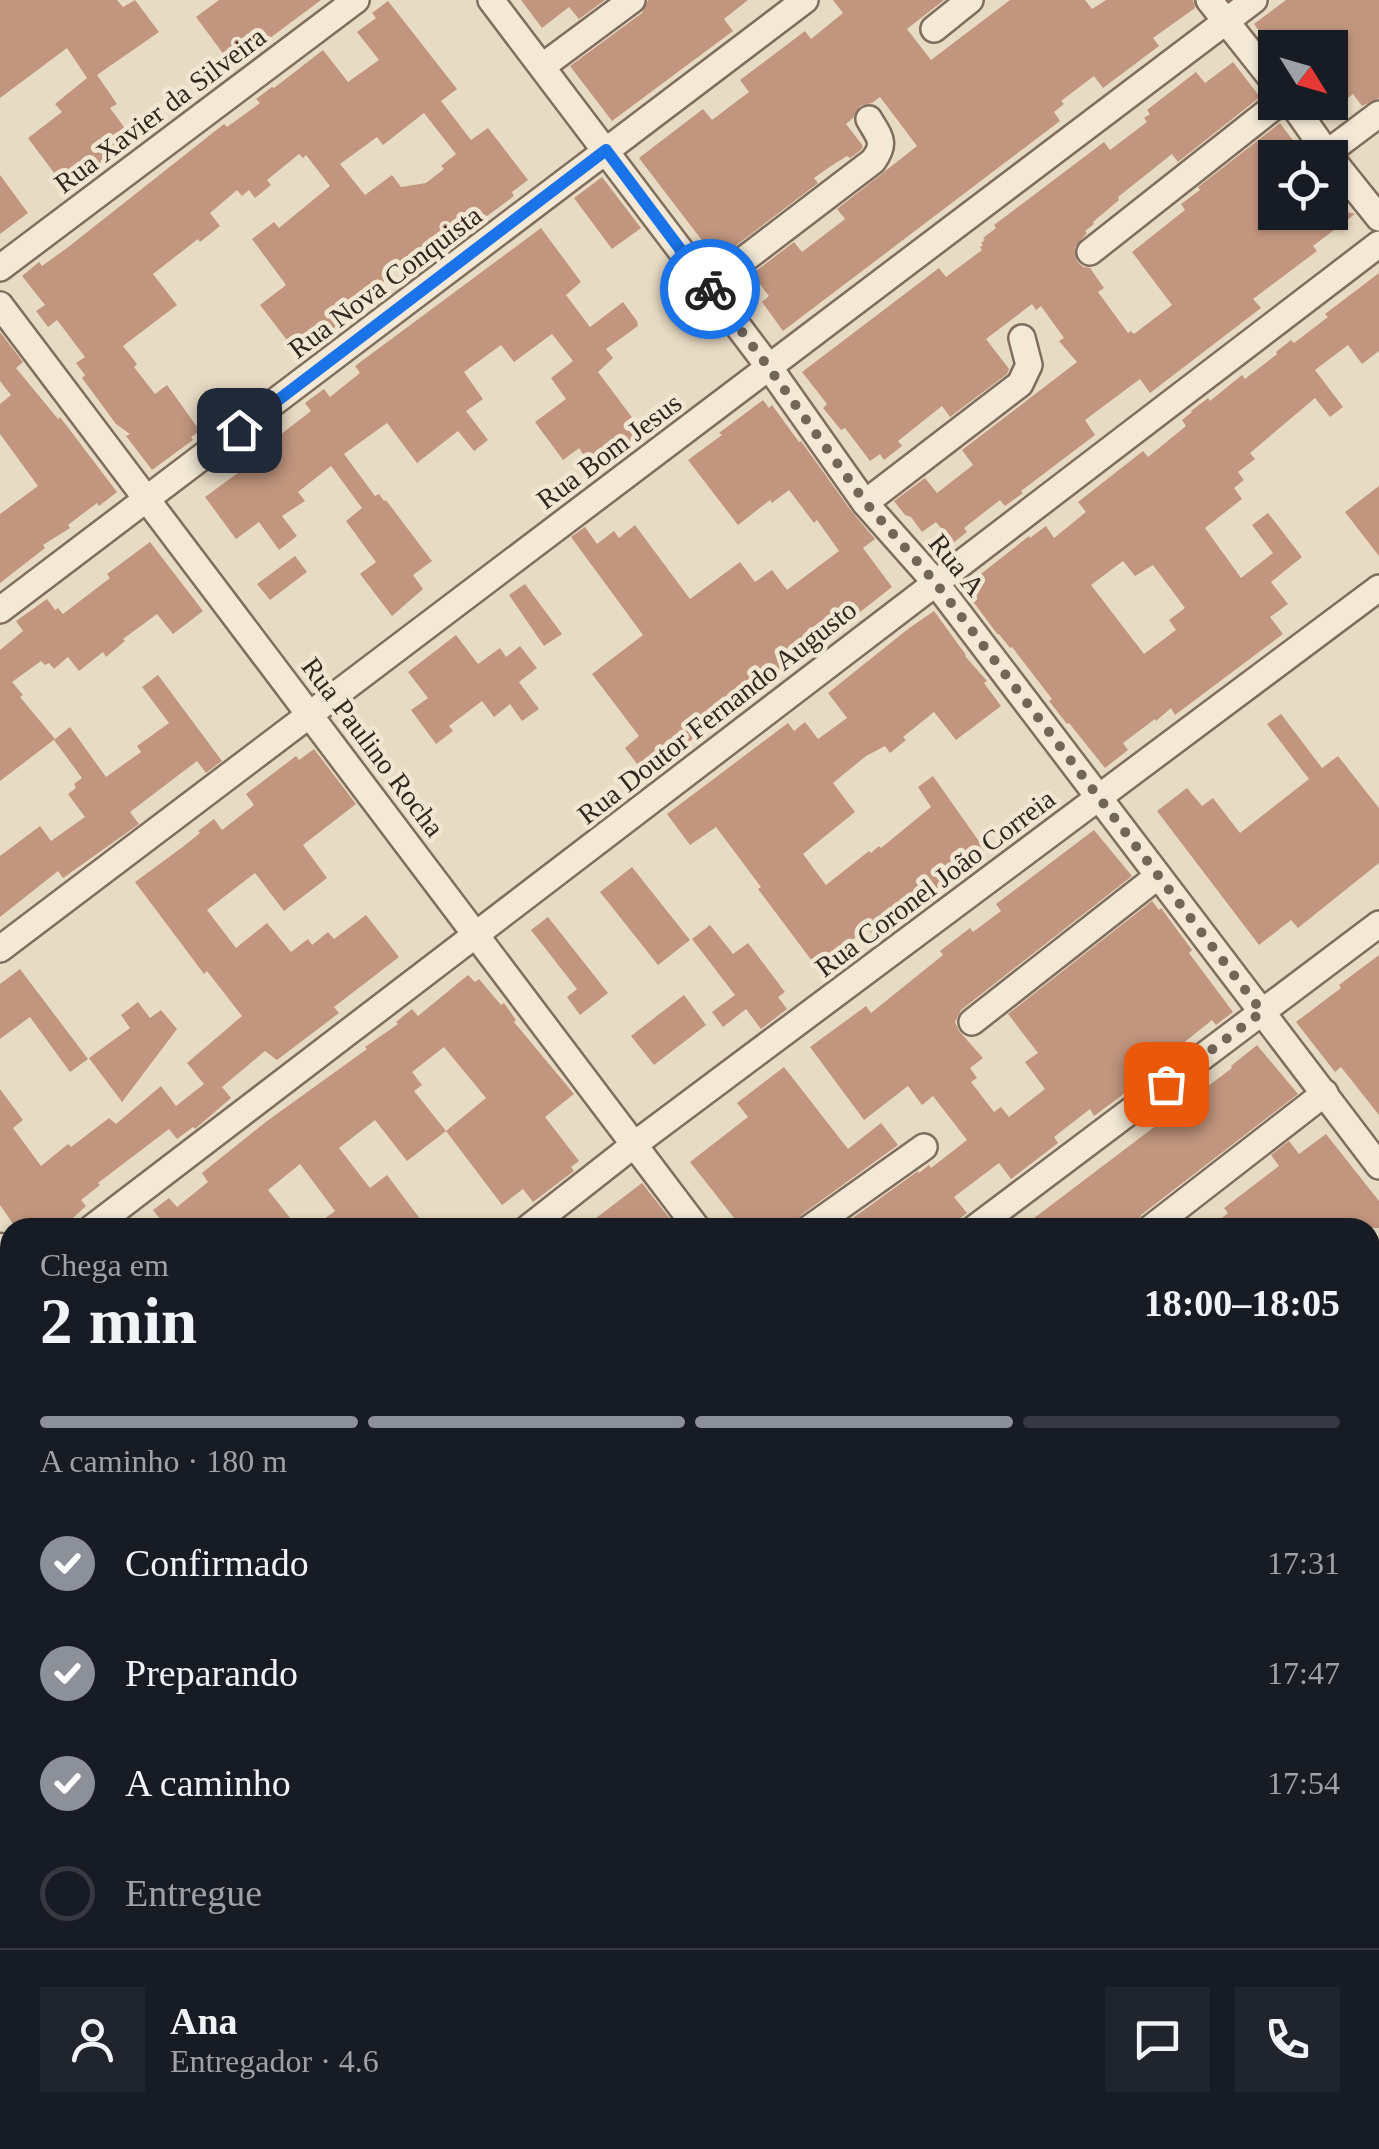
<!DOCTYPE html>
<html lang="pt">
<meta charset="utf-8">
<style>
:root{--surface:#171b24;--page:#20242c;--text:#f1f3f6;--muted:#9ea1a6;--line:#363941;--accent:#8c9099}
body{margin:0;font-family:Georgia,serif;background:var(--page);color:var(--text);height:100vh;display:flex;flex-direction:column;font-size:38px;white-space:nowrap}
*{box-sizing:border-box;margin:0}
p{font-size:32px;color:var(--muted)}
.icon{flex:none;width:55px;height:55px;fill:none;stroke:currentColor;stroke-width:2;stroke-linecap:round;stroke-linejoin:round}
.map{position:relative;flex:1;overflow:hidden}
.details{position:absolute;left:0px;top:1218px;width:1380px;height:932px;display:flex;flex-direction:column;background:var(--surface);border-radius:30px 30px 0 0;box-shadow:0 2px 8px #0004}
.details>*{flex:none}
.needle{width:65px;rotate:127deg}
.fabs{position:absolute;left:1258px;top:30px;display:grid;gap:20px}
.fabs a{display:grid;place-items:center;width:90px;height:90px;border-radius:0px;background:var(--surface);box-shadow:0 2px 8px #0004;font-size:50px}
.pin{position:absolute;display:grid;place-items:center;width:85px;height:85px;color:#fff;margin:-42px;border-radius:20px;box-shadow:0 5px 15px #0006}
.courier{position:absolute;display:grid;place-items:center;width:100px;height:100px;margin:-50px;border:8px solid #1a73e8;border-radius:50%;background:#fff;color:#222;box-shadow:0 2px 12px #0007}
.headline em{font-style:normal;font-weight:800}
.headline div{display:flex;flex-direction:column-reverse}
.headline{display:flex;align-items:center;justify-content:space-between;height:170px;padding:0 40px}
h1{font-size:65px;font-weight:800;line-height:75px}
.bar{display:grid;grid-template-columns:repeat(4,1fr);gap:15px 10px;align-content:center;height:120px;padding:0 40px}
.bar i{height:12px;border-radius:8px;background:var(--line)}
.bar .on{background:var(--accent)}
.bar p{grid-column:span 4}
.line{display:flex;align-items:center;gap:25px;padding:0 40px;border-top:2px solid var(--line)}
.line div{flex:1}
.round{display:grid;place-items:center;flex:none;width:105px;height:105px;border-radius:0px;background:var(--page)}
ol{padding:0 40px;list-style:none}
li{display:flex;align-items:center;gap:30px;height:110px}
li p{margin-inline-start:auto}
li .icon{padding:10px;border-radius:50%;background:var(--accent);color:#fff;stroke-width:4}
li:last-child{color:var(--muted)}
li i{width:55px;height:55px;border:5px solid var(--line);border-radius:50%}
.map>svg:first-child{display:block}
.building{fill:#c2967e;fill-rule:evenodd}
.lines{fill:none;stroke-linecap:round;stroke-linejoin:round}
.minor-casing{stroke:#806d5d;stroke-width:30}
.tertiary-casing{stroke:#806d5d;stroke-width:35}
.minor{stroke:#f4e9d6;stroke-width:25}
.tertiary{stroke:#f4e9d6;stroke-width:30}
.done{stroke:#726659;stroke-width:10;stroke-dasharray:0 18}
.route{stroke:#1a73e8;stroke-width:12}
.labels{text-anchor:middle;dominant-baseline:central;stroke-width:9;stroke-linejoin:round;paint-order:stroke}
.street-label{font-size:28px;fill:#32271f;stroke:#f1e6d2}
</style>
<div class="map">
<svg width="1379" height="2149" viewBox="0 0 1379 2149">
<rect width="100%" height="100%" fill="#e8dbc4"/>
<g class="building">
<path d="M0,0H117L123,7L135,0L159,32L97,75L117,104L110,108L130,135L110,151L115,157L69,193L28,138L62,112L55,104L87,78L67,48L0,98Z"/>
<path d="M219,0H321L266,41L269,45L253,57L250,54L233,67L196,17Z"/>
<path d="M521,0H605L579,19L569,7L542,28Z"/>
<path d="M648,0H748L724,19L733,31L612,121L570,66L642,13Z"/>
<path d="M833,0H944L907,29L931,60L1010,0H1085L1092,9L1106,0H1193L1195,8L1153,38L1159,46L1103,88L1094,76L1061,101L1064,104L1054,112L1060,121L783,331L762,302L769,296L752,274L794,242L802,252L845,219L837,209L917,146L880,97L872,103L860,106L853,118L846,124L863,146L861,150L850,158L847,156L831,166L814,178L818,183L717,260L639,158L703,109L712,120L749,92L740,80L805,31L811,39L843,13Z"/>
<path d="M1286,0H1379V98L1362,106L1353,94L1330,112V48H1272L1254,24Z"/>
<path d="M388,1L457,89L441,101L471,140L488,128L528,180L512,192L514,196L447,246L440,237L388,274L390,277L360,299L366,308L304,351L298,344L293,348L260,305L286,285L252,239L274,222L279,228L330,186L306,155L303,158L299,154L267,180L271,185L255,198L249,190L242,196L237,190L210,213L220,226L200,242L198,239L153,274L177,305L123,346L137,364L134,367L155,394L167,385L200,431L191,437L193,440L152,470L126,436L130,434L116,424L82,378L85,375L76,363L85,357L57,320L48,327L36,311L45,305L22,276L39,262L42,266L67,248L224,124L227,127L260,103L256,99L272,87L274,88L323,50L348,82L379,60L357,32L376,18L372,13ZM424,113L456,154L441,166L444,169L426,183L401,187L392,175L365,195L340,164L377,137L383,145Z"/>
<path d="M1233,62L1260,97L1178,162L1172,154L1118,197L1119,200L1093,222L1094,224L1085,231L1087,233L1075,247L1077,261L1083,267L1090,268L1104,288L1098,292L1128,333L1131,331L1134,334L1172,305L1132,252L1185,210L1181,204L1200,190L1198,187L1280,123L1306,158H1275V212H1330V189L1347,212L1355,214L1313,246L1317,251L1253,299L1261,308L1150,393L1140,379L1085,420L1095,435L1021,491L1023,493L1005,506L1000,500L964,528L967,532L953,543L936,522L922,532L911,517L905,515L894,501L925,478L937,493L973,465L962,450L1077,362L1059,341L1064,338L1041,306L1036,310L1032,304L986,339L1009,369L1007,374L950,417L942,406L898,441L902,446L884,460L880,454L870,461L845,428L841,430L823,408L827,404L802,372L939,268L946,277L982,250L980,247L983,245L981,243L985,240L983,238L996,228L994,225L1104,142L1110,150L1147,122L1144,118L1150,114L1147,110L1196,72L1205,83Z"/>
<path d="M0,175L28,213L0,234Z"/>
<path d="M602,177L641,228L612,249L574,198Z"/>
<path d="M541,228L581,282L566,295L590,327L623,302L637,321L638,326L606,349L613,358L598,372L646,436L629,449L622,439L589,463L579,448L563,460L535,422L566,399L551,378L573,361L552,334L514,362L501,345L464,372L483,399L466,411L488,440L474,451L458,431L417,463L387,423L344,454L375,496L379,494L384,501L386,500L432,561L413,575L423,589L392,616L360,574L376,562L346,521L362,508L331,466L298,492L305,501L282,516L297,536L279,550L259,522L236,539L205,497L261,456L258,452L311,411L305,403L324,389L330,397L360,373L355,366Z"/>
<path d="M1379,273V351L1362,364L1348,345L1315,370L1343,407L1330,417L1315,398L1250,453L1255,459L1238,472L1244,480L1234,488L1242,499L1205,528L1241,578L1273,553L1252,525L1268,513L1302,557L1271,582L1288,604L1270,617L1283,634L1175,715L1171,708L1156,721L1155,719L1123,743L1128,750L1105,768L1069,723L1067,724L1049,701L1052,699L1012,647L1010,648L999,634L998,635L963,588L1029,536L1030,538L1046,526L1054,538L1086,512L1078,502L1143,451L1148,457L1186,426L1182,420L1192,412L1191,411L1208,398L1210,401L1242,375L1245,379L1277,354L1276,352L1291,340L1294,343L1328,317L1325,314ZM1123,561L1135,576L1153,565L1185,608L1169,620L1176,630L1144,654L1091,585Z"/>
<path d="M0,332L23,362L16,368L58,419L60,417L117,492L99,506L97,503L68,525L70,528L43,545L45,548L0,583V514L38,486L0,434V404L11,395L0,381Z"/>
<path d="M763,400L769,408L772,405L799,442L801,441L852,512L875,539L863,548L892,587L767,685L660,763L662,766L647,777L625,748L639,736L592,674L643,635L571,537L585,527L597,544L614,531L619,538L635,525L690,599L740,562L755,582L772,570L787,590L839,551L817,520L814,523L789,490L772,503L770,500L738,525L688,460L722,435L719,433Z"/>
<path d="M1379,486V556L1345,512Z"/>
<path d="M150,542L203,611L173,634L157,614L123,639L125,641L106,657L103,652L79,671L68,657L54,669L49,663L45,665L41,661L12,682L23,695L20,697L55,739L0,781V650L23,631L16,621L47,599L55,610L58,608L63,614L110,578L107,574Z"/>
<path d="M295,556L307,572L270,600L257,584Z"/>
<path d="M525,584L562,634L544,646L509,595Z"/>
<path d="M934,611L966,655L965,656L987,681L984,683L1001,706L956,740L934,712L903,737L906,740L890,753L885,746L866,756L833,783L855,812L803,854L826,885L869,851L871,853L879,846L881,848L931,807L918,787L933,776L985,850L952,874L955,879L892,929L886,921L871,933L868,928L831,956L841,970L827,981L758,889L761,887L716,827L690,845L667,814L788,723L794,731L805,722L818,739L847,718L828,693L908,629Z"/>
<path d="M456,635L478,664L500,648L506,657L520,646L537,668L519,682L539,709L522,721L510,704L494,717L482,701L449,726L453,731L436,744L411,710L428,698L408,672Z"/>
<path d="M158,675L222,761L206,773L197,761L130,812L139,824L63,878L58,871L0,917V856L40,826L51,841L85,817L68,794L76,788L74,784L82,778L54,740L70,727L106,777L141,752L137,746L169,723L142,687Z"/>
<path d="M1281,714L1322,768L1338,756L1379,808V863L1298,928L1291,920L1259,945L1157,811L1187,788L1202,806L1213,798L1240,833L1309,779L1267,724Z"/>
<path d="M314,749L356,804L303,845L327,878L284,911L255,873L207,910L236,948L267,923L291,952L308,939L312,945L328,932L334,939L366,915L399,957L334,1007L339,1013L277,1060L265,1051L222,1087L231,1098L195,1129L193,1127L177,1139L169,1129L98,1183L100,1185L81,1200L86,1206L62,1228H16L0,1205V1089L23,1120L13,1128L41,1166L68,1144L71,1147L109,1118L116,1124L161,1086L176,1106L204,1084L187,1063L242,1016L207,971L204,974L135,882L184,846L200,833L198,831L214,819L222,830L254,805L246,794L296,756L299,760Z"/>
<path d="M1094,830L1132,876L961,1010L955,1022L959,1031L983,1058L970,1068L977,1078L971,1082L994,1112L1001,1107L1009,1117L1045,1089L1025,1062L1038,1053L1008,1014L1152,901L1159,910L1161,908L1192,950L1189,953L1233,1012L1216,1025L1212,1020L1176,1049L1179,1053L1094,1116L1090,1109L1054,1137L1058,1143L1011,1179L999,1163L954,1197L967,1213L947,1228H839L918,1171L919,1173L929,1165L931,1168L967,1140L933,1096L922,1105L908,1086L864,1120L810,1047L866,1006L871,1013L943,955L940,951L970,928L973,932L1001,911L996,904Z"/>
<path d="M632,867L690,940L658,965L600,892Z"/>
<path d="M548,917L608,993L580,1015L567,997L577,989L531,930Z"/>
<path d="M710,925L733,954L748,943L785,992L778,997L787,1009L761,1029L746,1009L723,1027L712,1012L735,995L692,939Z"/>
<path d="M1379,955V1115L1341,1067L1335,1072L1296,1022L1341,988L1339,985Z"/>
<path d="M20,969L88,1059L70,1072L30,1017L0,1039V984Z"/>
<path d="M468,975L475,982L479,979L501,1005L504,1003L516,1020L514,1022L574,1094L545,1117L579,1161L571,1167L574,1171L533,1202L523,1189L502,1205L446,1131L486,1098L444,1047L412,1072L422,1085L414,1091L446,1131L407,1161L375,1120L339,1148L370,1188L387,1175L427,1228H312L335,1211L300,1164L268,1190L298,1228H152L161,1220L153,1210L169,1198L177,1207L208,1182L202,1173L267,1121L367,1049L365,1047L398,1024L396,1022L412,1009L418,1016Z"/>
<path d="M684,995L706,1025L654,1065L631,1036Z"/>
<path d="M138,1002L150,1018L161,1010L177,1029L122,1102L89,1058L130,1028L121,1015Z"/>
<path d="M1257,1045L1298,1094L1141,1215L1135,1228H1021L1232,1068L1231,1066Z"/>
<path d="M784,1067L848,1149L881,1123L898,1145L801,1215L794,1228H742L690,1162L748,1117L737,1103Z"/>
<path d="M1326,1134L1379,1201V1228H1210L1228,1213L1224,1208L1279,1166L1271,1155L1289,1141L1299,1154Z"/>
<path d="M642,1183L671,1220L660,1228H583Z"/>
</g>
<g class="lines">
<defs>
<g id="minor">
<path d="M491,0L769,367L865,503L935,582L1379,1166"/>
<path d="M1209,0L1275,83"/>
<path d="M934,29L970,0"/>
<path d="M543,66L632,0"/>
<path d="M1291,102L1327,153L1379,218"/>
<path d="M1327,153L1379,114"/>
<path d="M1090,252L1280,102"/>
<path d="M0,268L356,0"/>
<path d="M708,287L873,161C887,142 879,137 869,119"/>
<path d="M0,305L697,1228"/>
<path d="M865,503L1020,384L1029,365L1022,338"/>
<path d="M0,610L805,0"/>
<path d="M0,949L1254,0"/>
<path d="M972,1022L1158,876"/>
<path d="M92,1228L1379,244"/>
<path d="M528,1228L635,1144L1379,588"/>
<path d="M810,1228L924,1147"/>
<path d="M975,1228L1379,924"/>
<path d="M1151,1228L1325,1093"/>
<path d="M1370,1282L1379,1275"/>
<path d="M0,1298L10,1290"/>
<path d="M1370,1402L1379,1395"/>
<path d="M1370,1623L1379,1616"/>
<path d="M1370,1638L1379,1650"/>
<path d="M0,1641L10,1633"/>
<path d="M1370,1957L1379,1950"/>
<path d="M0,1973L10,1966"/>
<path d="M1370,2094L1379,2106"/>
<path d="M219,2149L231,2140"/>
<path d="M700,2149L711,2140"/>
<path d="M1138,2149L1149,2140"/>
</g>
<g id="tertiary">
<path d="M0,1249L10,1263"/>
<path d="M673,2140L680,2149"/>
</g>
</defs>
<use href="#minor" class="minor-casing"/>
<use href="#tertiary" class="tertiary-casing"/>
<use href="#minor" class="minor"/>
<use href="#tertiary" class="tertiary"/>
</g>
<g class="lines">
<path class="done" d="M710,289L769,368L865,502L935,582L1262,1012L1166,1084"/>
<path class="route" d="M239,430L606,150L710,289"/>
</g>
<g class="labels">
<g class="street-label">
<text transform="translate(160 110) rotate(-37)">Rua Xavier da Silveira</text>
<text transform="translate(385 282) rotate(-37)">Rua Nova Conquista</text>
<text transform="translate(609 451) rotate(-37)">Rua Bom Jesus</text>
<text transform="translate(957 565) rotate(51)">Rua A</text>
<text transform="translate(717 712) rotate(-38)">Rua Doutor Fernando Augusto</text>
<text transform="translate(373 747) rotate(53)">Rua Paulino Rocha</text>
<text transform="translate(935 883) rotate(-37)">Rua Coronel João Correia</text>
</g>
</g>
</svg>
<div class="fabs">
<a><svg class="needle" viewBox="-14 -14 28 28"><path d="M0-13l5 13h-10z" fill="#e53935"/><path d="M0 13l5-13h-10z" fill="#9ea1a6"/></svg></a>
<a><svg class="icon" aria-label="locate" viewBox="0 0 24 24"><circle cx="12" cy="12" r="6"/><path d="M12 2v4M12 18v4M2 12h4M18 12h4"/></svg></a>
</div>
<div class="pin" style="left:1166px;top:1084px;background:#ea580c"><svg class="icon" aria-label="bag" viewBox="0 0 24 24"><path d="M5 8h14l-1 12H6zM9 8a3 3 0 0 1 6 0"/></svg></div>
<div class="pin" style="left:239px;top:430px;background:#1f2937"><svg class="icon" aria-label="home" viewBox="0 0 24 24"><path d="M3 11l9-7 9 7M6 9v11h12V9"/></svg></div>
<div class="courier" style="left:710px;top:289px"><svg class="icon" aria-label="bike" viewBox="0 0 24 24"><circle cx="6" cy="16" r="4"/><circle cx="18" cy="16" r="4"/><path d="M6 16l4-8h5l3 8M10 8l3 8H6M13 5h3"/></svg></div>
<section class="details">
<div class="headline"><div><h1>2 min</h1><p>Chega em</p></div><em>18:00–18:05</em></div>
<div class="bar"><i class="on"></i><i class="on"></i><i class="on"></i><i></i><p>A caminho · 180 m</p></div>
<ol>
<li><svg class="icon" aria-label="check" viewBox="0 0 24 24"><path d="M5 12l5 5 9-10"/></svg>Confirmado<p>17:31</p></li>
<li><svg class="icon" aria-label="check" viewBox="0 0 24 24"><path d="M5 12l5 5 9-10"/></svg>Preparando<p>17:47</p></li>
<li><svg class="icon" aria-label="check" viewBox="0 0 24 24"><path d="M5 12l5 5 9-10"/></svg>A caminho<p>17:54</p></li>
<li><i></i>Entregue</li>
</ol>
<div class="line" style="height:180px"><a class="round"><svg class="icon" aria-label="person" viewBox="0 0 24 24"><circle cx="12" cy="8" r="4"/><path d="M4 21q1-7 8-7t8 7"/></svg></a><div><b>Ana</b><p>Entregador · 4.6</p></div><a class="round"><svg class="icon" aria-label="chat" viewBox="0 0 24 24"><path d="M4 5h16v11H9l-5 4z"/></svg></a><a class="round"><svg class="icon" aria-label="phone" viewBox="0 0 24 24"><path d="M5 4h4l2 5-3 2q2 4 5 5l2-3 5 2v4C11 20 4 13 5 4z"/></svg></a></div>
</section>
</div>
